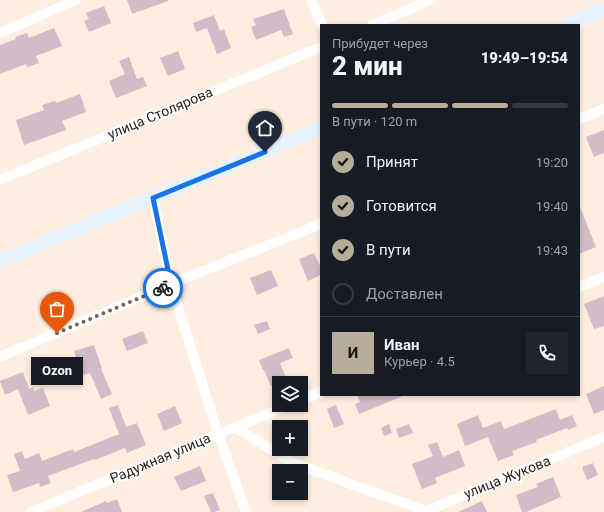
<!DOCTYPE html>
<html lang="ru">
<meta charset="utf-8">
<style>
:root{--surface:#171b24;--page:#20242c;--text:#f1f3f6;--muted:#9ea1a6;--line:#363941;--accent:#b6ad99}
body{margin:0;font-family:Roboto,sans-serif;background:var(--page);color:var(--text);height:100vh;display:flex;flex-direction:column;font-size:15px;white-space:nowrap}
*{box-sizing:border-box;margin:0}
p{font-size:13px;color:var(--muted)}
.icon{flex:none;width:22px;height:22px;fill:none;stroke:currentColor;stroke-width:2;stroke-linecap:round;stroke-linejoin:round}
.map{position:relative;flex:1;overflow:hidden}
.details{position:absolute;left:320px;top:24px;width:260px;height:372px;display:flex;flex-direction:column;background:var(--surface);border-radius:0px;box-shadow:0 2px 6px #0003}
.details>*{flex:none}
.tools{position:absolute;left:272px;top:376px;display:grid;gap:8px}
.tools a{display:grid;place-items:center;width:36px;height:36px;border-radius:0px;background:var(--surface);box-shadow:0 2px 6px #0003;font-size:20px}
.pin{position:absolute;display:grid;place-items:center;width:34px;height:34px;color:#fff;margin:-41px -17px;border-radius:50% 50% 50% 0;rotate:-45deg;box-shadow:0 0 4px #0007}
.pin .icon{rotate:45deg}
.courier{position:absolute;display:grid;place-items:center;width:40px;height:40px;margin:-20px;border:3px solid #1a73e8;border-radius:50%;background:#fff;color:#222;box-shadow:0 1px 5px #0007}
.bubble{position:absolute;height:28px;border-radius:0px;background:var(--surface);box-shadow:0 2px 6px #0003;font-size:13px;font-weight:800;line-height:28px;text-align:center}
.head em{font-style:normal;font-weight:800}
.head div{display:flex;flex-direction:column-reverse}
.head{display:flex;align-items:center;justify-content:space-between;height:68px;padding:0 12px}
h1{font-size:26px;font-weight:800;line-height:30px}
.bar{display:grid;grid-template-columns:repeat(4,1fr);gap:6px 4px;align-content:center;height:48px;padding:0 12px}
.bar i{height:5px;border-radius:3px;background:var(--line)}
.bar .active{background:var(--accent)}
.bar p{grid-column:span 4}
.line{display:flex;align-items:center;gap:10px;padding:0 12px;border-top:1px solid var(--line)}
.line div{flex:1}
.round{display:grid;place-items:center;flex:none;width:42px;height:42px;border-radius:0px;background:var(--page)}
ol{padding:0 12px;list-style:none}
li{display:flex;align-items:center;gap:12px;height:44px}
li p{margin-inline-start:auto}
li .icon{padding:4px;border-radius:50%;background:var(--accent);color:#111;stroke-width:4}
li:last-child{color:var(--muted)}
li i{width:22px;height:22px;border:2px solid var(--line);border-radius:50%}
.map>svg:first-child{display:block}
.building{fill:#d1bdc8}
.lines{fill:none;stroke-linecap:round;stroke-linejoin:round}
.minor{stroke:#fff;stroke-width:10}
.secondary{stroke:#e6f2fe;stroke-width:14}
.done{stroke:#70665e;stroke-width:4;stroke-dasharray:0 7.2}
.route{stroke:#1a73e8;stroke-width:5}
.labels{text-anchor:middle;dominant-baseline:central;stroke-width:3.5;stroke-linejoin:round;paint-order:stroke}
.street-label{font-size:14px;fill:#231d18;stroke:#fff}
</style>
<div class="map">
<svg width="604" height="512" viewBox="0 0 604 512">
<rect width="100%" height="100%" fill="#feeedf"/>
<g class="building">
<path d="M127,0H168V1L132,14Z"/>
<path d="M104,6L111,23L89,32L84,21L89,19L86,13Z"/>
<path d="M284,9L293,34L284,37L281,30L256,40L251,27L256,25L253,19Z"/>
<path d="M214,15L220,31L224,29L231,48L217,54L207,28L196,32L193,23Z"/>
<path d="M54,28L62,46L36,56L39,63L27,67L26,64L0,74V45L16,39L15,37L27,33L29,38Z"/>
<path d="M178,51L185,69L168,76L160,58Z"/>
<path d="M129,57L137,79L143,77L147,86L116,98L109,81L125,74L119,61Z"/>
<path d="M80,94L86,112L62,121L66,130L24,145L16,120L44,110L42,105L55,101L56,103Z"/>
<path d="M604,130V153L594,157L586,137Z"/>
<path d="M579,207H580L596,247L579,254Z"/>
<path d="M314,253L321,268V275L308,281L299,259Z"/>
<path d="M271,270L278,286L257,295L250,278Z"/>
<path d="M604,296V326L594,329L584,304Z"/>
<path d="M267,321L270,329L258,334L254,325Z"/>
<path d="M143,331L148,343L127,351L122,339Z"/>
<path d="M94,345L102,369H101L112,394L101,399L90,373L82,375L74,351Z"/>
<path d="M289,348L293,358L280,363L287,380L271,386L264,370H263L259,360Z"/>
<path d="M58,357L66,378L55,382L47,362Z"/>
<path d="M23,372L29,389L33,387L34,391L43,388L50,406L28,415L18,389L5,395L0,381Z"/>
<path d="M604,386V410L594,414L586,394Z"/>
<path d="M357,395H403V396L359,414L355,404L360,402Z"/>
<path d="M118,405L126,427L137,423L146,445L127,453L125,448L95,460L94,459L48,476L51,483L40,487L39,483L13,492L7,475L20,471L14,454L22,451L25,459L39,453L42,461L73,449L74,452L119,434L109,408Z"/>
<path d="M336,405L344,424L334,428L327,409Z"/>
<path d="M175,406L182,423L164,431L157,414Z"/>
<path d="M556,409L560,420L572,415L577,426L568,430L567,428L536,440L537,442L512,451L514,455L498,461L488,437L465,446L457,424L478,415L483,428L501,421L504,429Z"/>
<path d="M389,424L392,433L384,436L381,428Z"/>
<path d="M409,424L413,433L399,438L396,429Z"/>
<path d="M437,442L443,457L459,450L465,466L435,478L437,483L422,489L412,464L433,456L428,445Z"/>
<path d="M593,463L598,475L587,480L582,467Z"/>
<path d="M200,466L206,481L181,491L174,477Z"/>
<path d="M553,477L561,497L526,512H522L516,495L538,487L536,484Z"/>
<path d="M213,493L220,510L214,512H211L204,496Z"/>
<path d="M117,499L122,512H81L106,501L107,503Z"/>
<path d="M482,501L487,512H458Z"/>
</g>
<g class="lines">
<g class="minor">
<path d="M311,0L322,25"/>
<path d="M372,25L431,0"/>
<path d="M0,33L76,0"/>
<path d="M579,119L604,109"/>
<path d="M0,180L321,47"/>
<path d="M153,198L171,284L218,434L246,512"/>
<path d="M579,287L604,277"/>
<path d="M0,357L171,284L321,224"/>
<path d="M301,400L321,392"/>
<path d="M235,427L293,463L426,511L604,437"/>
<path d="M31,512L289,405"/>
</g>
<g class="secondary">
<path d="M566,25L604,9"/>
<path d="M0,261L321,128"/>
</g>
</g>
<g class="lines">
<path class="done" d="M57,333L163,288"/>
<path class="route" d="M163,288L171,284L153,198L265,152"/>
</g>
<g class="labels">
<g class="street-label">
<text transform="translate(160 113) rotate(-23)">улица Столярова</text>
<text transform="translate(160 458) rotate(-23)">Радужная улица</text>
<text transform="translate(507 477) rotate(-22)">улица Жукова</text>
</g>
</g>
</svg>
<div class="tools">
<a><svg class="icon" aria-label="layers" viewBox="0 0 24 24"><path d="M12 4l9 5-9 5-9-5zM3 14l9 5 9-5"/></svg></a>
<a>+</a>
<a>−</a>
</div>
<div class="pin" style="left:57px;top:333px;background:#ea580c"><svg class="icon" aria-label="bag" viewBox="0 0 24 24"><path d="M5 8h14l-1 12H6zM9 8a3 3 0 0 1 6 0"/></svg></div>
<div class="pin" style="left:265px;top:152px;background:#1f2937"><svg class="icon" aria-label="home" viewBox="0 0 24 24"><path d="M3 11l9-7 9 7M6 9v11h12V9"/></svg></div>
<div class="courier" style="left:163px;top:288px"><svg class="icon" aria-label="bike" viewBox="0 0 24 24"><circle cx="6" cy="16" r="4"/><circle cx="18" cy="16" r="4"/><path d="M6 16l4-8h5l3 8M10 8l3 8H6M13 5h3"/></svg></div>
<div class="bubble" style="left:31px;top:357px;width:52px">Ozon</div>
<section class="details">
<div class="head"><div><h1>2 мин</h1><p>Прибудет через</p></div><em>19:49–19:54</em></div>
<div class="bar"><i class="active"></i><i class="active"></i><i class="active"></i><i></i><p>В пути · 120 m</p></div>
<ol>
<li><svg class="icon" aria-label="check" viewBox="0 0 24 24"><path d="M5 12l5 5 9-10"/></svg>Принят<p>19:20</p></li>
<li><svg class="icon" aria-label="check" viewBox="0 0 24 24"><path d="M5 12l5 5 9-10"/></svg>Готовится<p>19:40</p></li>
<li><svg class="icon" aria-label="check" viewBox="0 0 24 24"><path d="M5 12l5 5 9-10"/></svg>В пути<p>19:43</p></li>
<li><i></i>Доставлен</li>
</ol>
<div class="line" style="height:72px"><b class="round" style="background:var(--accent);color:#111">И</b><div><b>Иван</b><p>Курьер · 4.5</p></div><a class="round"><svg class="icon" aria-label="phone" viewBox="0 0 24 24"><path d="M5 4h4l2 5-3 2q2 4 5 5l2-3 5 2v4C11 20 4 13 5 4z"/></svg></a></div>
</section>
</div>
